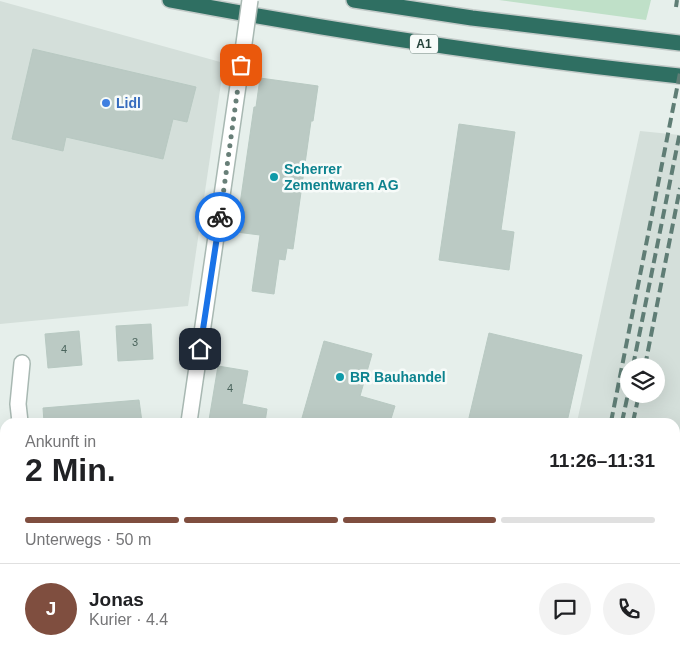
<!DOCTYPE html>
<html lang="de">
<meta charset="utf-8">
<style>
:root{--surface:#fff;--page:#f2f2f2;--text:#202124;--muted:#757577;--line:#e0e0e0;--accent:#7f4e3f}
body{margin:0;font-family:Helvetica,sans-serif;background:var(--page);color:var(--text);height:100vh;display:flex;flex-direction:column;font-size:19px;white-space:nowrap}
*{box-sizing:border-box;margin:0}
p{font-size:16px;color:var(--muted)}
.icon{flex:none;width:28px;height:28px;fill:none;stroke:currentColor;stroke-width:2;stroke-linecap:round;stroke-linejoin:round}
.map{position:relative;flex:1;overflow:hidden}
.side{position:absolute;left:0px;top:418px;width:680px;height:246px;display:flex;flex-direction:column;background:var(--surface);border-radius:15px 15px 0 0;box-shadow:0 5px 20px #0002}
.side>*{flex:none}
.buttons{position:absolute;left:620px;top:358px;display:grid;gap:10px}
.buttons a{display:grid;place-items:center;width:45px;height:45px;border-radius:50%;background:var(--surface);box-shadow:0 5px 20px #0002;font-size:25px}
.pin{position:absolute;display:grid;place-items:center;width:42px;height:42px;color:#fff;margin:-21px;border-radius:10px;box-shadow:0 2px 8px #0006}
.courier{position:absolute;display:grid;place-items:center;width:50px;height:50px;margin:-25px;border:4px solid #1a73e8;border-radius:50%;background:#fff;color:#222;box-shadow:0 1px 6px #0007}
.summary em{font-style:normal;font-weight:700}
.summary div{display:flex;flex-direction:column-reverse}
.summary{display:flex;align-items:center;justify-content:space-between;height:85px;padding:0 25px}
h1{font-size:32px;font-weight:700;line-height:38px}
.bar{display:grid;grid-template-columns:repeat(4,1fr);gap:8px 5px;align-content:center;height:60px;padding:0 25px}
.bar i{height:6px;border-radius:4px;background:var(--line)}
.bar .selected{background:var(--accent)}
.bar p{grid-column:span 4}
.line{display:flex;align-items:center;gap:12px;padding:0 25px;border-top:1px solid var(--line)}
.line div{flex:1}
.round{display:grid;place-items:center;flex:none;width:52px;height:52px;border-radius:26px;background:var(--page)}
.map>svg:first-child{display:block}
.built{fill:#d4dfda;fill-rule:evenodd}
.green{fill:#bfe0c8}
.building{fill:#bbcac4;stroke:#b8c9c2}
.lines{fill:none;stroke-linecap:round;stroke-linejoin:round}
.minor-casing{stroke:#a8b8b2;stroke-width:18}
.tertiary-casing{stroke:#a8b8b2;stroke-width:18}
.motorway-casing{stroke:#c2cac8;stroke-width:18}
.minor{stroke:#fff;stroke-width:15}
.tertiary{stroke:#fff;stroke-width:15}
.motorway{stroke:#2f6f62;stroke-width:15}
.rail{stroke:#5f7d75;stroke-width:4;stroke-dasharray:10 5;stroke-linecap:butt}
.tertiary-bridge-casing{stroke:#a8b8b2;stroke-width:18;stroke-linecap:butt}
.tertiary-bridge{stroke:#fff;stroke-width:15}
.done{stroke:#687f78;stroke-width:5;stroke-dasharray:0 9}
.route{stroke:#1a73e8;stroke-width:6}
.shop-dot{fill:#3f7fe0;stroke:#f7fbf9;stroke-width:2}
.culture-dot{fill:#0f9aa8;stroke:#f7fbf9;stroke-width:2}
.labels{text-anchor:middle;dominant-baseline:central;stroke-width:5;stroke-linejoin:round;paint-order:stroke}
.number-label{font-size:11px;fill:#4a645c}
.shield{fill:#f7fbf9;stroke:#637a73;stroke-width:1}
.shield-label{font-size:12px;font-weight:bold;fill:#24423a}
.shop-label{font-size:14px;font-weight:bold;fill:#366cbe;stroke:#f7fbf9;text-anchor:start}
.culture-label{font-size:14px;font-weight:bold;fill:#0d838f;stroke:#f7fbf9;text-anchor:start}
</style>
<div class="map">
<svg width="680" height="663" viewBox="0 0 680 663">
<rect width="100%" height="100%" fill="#e6efeb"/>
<g class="built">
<path d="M0,1L224,63L188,306L0,324Z"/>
<path d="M640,131L680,135V663H525L526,659H675V422H577ZM629,366H656V394H629Z"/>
</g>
<path class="green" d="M499,0H651L646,20Z"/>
<g class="building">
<path d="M33,49L196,87L187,122L173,119L163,159L66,137L63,151L12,139Z"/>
<path d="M260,78L318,86L313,121H311L293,249L287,248L285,260L279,259L274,294L252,291L260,235L236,232L254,107H256Z"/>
<path d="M459,124L515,132L501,230L514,232L509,270L439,260Z"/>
<path d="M151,324L153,359L118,361L116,326Z"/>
<path d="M79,331L82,365L48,368L45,334Z"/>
<path d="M489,333L582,355L567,422H468Z"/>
<path d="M324,341L372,354L360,396L395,406L390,422H319L302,418Z"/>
<path d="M218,366L248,371L242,404L267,409L265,422H222L209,420Z"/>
<path d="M139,400L142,422H44L43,408Z"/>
</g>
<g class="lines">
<defs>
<path id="minor" d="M20,422L18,404L22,363"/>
<g id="tertiary">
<path d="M189,422L241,65"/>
<path d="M0,602L5,605"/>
<path d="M98,659L107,663"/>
<path d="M151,663L152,659"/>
</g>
<g id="motorway">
<path d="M170,0C339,32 509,58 680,76"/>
<path d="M354,0L472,18L680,43"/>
</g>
</defs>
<use href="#minor" class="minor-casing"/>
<use href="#tertiary" class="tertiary-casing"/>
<use href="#motorway" class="motorway-casing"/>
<use href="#minor" class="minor"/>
<use href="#tertiary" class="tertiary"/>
<use href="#motorway" class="motorway"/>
<g class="rail">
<path d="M676,7L677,0"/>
<path d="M633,366L680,132"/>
<path d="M645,366L680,188"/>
<path d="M611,422L680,73"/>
<path d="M622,422L629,389"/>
<path d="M633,422L639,394"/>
<path d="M564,663L565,659"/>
<path d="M576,663L577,659"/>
<path d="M587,663L588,659"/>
</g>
<defs>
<path id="tertiary-bridge" d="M241,65L250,0"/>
</defs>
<use href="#tertiary-bridge" class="tertiary-bridge-casing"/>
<use href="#tertiary-bridge" class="tertiary-bridge"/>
</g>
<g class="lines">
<path class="done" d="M220,217L241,65"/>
<path class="route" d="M200,349L220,217"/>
</g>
<circle class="shop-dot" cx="106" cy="103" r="5"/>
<g class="culture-dot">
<circle cx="274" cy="177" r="5"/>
<circle cx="340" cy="377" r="5"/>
</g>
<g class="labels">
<g class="number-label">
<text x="135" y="342">3</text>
<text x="64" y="349">4</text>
<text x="230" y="388">4</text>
</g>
<rect class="shield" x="410" y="34.5" width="28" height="19" rx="4"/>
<g class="shield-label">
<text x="424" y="44">A1</text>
</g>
<g class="shop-label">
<text x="116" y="103">Lidl</text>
</g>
<g class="culture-label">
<text x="284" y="169">Scherrer<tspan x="284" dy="16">Zementwaren AG</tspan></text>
<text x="350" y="377">BR Bauhandel</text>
</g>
</g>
</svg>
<div class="buttons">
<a><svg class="icon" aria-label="layers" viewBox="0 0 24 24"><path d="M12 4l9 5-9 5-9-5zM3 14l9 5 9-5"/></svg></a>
</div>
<div class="pin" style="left:241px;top:65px;background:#ea580c"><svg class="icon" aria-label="bag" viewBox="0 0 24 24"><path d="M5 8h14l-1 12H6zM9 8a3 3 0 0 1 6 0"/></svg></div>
<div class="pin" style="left:200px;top:349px;background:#1f2937"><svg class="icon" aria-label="home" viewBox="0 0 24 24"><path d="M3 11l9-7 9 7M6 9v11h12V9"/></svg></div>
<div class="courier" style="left:220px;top:217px"><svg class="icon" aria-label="bike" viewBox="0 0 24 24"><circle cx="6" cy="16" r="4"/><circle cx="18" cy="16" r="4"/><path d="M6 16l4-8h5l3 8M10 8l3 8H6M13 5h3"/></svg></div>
<section class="side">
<div class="summary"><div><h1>2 Min.</h1><p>Ankunft in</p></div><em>11:26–11:31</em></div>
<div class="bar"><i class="selected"></i><i class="selected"></i><i class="selected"></i><i></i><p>Unterwegs · 50 m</p></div>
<div class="line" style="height:90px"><b class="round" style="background:var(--accent);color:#fff">J</b><div><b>Jonas</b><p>Kurier · 4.4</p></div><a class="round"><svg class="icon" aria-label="chat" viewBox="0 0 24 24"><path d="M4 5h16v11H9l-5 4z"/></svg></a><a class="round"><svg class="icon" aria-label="phone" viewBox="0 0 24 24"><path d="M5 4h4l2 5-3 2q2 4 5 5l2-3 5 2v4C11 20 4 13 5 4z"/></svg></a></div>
</section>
</div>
